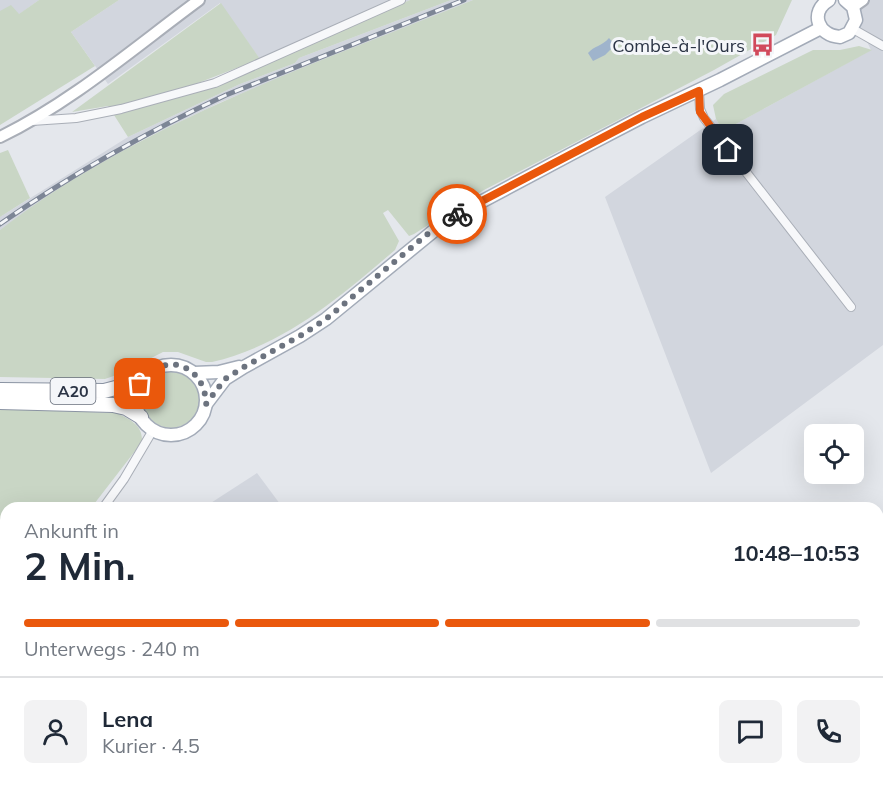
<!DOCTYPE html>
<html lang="de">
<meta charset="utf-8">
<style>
:root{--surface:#fff;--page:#f2f2f3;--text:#1f2937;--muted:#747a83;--line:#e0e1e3;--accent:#ea580c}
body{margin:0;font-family:Mulish,sans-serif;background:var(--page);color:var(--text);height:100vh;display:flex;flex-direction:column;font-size:22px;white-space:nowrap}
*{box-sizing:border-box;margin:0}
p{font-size:20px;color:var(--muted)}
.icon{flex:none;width:33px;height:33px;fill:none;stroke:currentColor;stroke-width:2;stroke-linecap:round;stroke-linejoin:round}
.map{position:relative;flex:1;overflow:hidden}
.panel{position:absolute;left:0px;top:502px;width:884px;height:296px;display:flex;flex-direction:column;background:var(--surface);border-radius:18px 18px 0 0;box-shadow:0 6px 24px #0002}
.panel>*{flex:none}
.tools{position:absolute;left:804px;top:424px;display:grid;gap:12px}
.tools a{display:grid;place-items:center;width:60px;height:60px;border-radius:9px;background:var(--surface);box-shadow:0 6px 24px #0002;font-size:30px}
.pin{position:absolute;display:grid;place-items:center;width:51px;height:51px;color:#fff;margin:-26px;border-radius:12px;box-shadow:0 3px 9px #0006}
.courier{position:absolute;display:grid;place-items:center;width:60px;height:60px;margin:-30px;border:4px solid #ea580c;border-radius:50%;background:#fff;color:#222;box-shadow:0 2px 8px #0007}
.summary em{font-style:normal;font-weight:700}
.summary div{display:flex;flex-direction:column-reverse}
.summary{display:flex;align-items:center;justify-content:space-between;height:102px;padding:0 24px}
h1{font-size:39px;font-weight:700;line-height:45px}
.bar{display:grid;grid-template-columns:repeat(4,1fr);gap:9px 6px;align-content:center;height:72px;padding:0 24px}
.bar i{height:8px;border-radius:4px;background:var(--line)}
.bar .current{background:var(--accent)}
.bar p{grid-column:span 4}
.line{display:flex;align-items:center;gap:15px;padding:0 24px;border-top:2px solid var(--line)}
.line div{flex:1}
.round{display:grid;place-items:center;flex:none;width:63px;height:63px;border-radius:9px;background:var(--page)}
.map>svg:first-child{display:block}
.built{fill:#d2d6de}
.green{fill:#c9d6c5}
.water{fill:#9fb4cc}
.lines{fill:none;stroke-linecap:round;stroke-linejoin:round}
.street-casing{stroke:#a9aeb7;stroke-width:10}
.secondary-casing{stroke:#a9aeb7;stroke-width:14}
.primary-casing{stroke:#a3abb8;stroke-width:15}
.highway-casing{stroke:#8b94a3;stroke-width:16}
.street{stroke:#f7f8fa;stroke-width:8}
.secondary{stroke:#fff;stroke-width:10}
.primary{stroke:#fff;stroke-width:12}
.highway{stroke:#fff;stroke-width:14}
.rail-casing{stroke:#7d8696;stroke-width:5}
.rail{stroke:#f4f6f9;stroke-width:3;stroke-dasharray:9;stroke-linecap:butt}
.done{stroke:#6c737f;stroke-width:6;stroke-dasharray:0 10.8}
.route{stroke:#ea580c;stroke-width:8}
.labels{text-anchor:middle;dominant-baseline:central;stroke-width:6;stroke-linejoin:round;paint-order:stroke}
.shield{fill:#f4f6f9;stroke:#676e7b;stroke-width:1.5}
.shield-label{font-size:16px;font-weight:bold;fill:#2b3445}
.poi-label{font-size:18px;fill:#2b3445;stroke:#f4f6f9;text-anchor:end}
</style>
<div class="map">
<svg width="883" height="797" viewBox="0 0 883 797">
<rect width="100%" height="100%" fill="#e4e7ec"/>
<g class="built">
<path d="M0,0H39L18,15L0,11Z"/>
<path d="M119,0H410L264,65L220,3L108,84L71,32Z"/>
<path d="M451,0H473L221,102L142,140L66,185L0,230V217L128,137L240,84L295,63L299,58Z"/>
<path d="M847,0H883V345L711,473L605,197L716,119L723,131L871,50Z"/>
<path d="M257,473L283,508H203Z"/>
<path d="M6,586V652L0,656V590Z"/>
<path d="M30,792H250L255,797H34Z"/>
</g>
<g class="green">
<path d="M39,0H119L71,32L95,66L0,125V11L11,5L19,14Z"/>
<path d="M410,0H451L299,58L295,63L240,84L128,137L114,115L264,65Z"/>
<path d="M473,0H792L776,35L714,70L484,190L414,234L409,236L388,210L383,213L399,241L395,250C340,297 285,345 212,362H206L178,352H163L122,373L105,379L0,377V230C140,122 311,66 473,0Z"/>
<path d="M221,3L260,59L193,85L110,108L108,106L72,112Z"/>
<path d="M859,46L872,50L723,131L716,119L713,105L724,94L813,50H840Z"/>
<path d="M8,150L30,198L0,217V153Z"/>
<circle cx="171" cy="400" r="28"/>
<path d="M0,409L116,413C130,419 143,425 142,442L91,508H6V586L0,590Z"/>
<path d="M883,592V670L878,665V598Z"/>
</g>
<path class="water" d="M609,38L615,45L605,55L593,61L588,53C594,46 602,46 609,38Z"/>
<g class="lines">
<defs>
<g id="street">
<path d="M853,29L883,46"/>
<path d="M699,91L700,109L704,118L851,307"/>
<path d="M32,121L76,118L121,109L215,83L401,0"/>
<path d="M103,508L124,479L153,430"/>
</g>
<g id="secondary">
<path d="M853,7L863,0"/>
<path d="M0,137C72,102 135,47 199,0"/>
</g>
<g id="primary">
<path d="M829,0C809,12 818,36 840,37L849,33L856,20L853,7L845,0"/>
<circle cx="171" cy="400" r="35"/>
<path d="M194,373L219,372L239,367"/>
<path d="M206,404L225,379L244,367L300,336L326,319L447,220L573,153L642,117L720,80L821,28"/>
</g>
<g id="highway">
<path d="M0,390L104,391L127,385L144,377"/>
<path d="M0,402L113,405L126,408L141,417"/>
</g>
</defs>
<use href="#street" class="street-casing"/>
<use href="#secondary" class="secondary-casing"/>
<use href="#primary" class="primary-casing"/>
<use href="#highway" class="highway-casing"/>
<use href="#street" class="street"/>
<use href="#secondary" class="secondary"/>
<use href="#primary" class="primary"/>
<use href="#highway" class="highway"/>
<defs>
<path id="rail" d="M0,224C72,174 147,132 226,95L464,0"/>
</defs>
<use href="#rail" class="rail-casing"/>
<use href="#rail" class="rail"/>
</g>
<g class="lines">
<path class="done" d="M140,384C161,350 205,363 206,404L225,379L244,367L300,336L326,319L430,232L457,214"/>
<path class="route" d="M457,214L642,117L699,91L700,112L728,150"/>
</g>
<defs>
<symbol id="bus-bare" viewBox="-9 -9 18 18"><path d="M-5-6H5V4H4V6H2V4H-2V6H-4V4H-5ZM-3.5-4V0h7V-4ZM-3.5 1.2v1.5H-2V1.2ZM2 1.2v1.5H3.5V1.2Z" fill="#d1495b" stroke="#f4f6f9" stroke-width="2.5" paint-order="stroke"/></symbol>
</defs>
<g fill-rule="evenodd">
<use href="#bus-bare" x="746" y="28" width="33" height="33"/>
</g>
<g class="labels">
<rect class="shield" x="50.5" y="378" width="45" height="26" rx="4.5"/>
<g class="shield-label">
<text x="73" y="391">A20</text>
</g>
<g class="poi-label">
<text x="745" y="45">Combe-à-l'Ours</text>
</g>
</g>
</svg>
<div class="tools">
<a><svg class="icon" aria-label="locate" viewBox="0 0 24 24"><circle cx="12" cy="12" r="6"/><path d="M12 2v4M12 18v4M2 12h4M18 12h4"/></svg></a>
</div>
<div class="pin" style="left:140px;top:384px;background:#ea580c"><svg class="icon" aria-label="bag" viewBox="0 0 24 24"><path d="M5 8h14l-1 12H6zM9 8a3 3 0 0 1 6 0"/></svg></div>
<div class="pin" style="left:728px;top:150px;background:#1f2937"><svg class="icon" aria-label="home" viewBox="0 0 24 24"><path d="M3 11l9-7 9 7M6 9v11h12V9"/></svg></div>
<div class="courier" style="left:457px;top:214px"><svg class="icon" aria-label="bike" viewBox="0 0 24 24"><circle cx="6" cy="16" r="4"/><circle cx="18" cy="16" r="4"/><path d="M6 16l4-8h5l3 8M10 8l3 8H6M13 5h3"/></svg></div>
<section class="panel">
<div class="summary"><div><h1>2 Min.</h1><p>Ankunft in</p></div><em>10:48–10:53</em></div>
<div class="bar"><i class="current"></i><i class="current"></i><i class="current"></i><i></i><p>Unterwegs · 240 m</p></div>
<div class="line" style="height:108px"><a class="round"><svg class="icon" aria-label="person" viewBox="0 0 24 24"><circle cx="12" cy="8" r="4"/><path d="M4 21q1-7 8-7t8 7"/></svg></a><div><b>Lena</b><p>Kurier · 4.5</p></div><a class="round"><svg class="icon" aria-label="chat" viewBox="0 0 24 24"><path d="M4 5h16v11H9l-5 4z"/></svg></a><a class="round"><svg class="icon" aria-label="phone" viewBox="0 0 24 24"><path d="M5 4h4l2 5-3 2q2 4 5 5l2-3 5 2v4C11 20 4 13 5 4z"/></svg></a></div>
</section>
</div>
